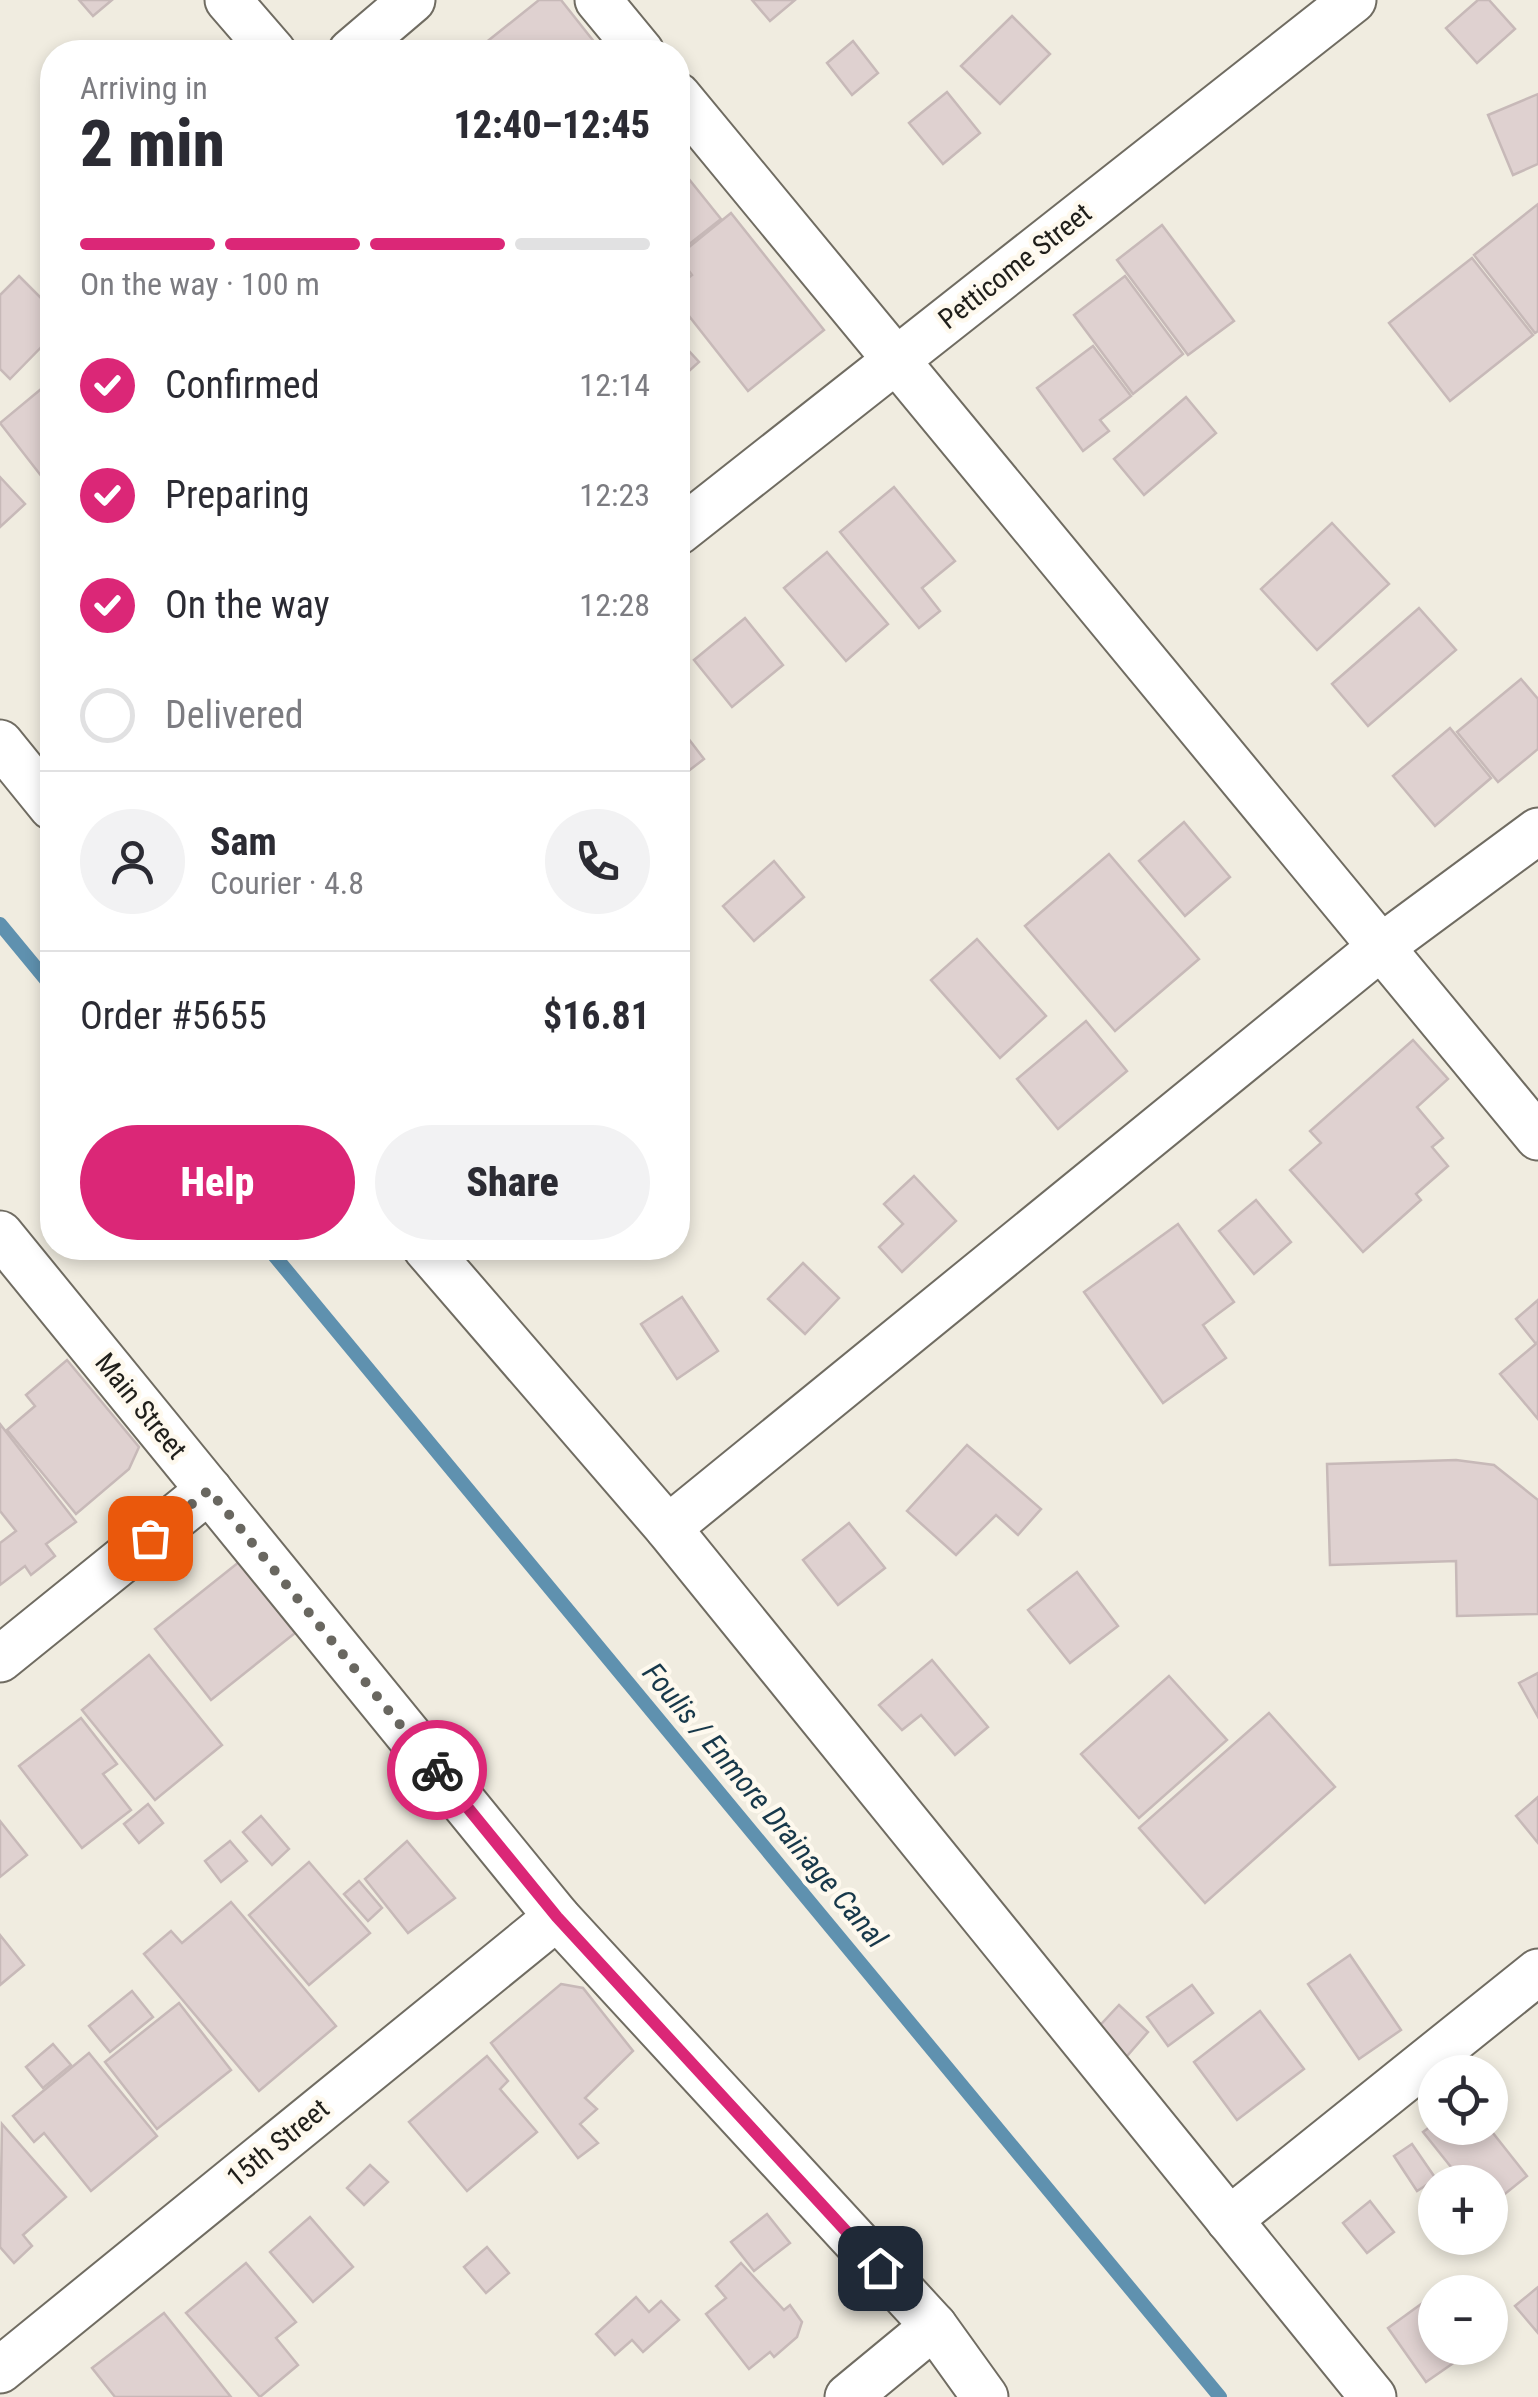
<!DOCTYPE html>
<meta charset="utf-8">
<style>
:root{--surface:#fff;--page:#f2f2f3;--text:#2b2b33;--muted:#7c7c81;--line:#e1e1e2;--accent:#db2777}
body{margin:0;font-family:"Roboto Condensed",sans-serif;background:var(--page);color:var(--text);height:100vh;display:flex;flex-direction:column;font-size:38px;white-space:nowrap}
*{box-sizing:border-box;margin:0}
p{font-size:32px;color:var(--muted)}
.icon{flex:none;width:55px;height:55px;fill:none;stroke:currentColor;stroke-width:2;stroke-linecap:round;stroke-linejoin:round}
.map{position:relative;flex:1;overflow:hidden}
.side{position:absolute;left:40px;top:40px;width:650px;height:1220px;display:flex;flex-direction:column;background:var(--surface);border-radius:40px;box-shadow:0 5px 15px #0003}
.side>*{flex:none}
.buttons{position:absolute;left:1418px;top:2055px;display:grid;gap:20px}
.buttons a{display:grid;place-items:center;width:90px;height:90px;border-radius:50%;background:var(--surface);box-shadow:0 5px 15px #0003;font-size:50px}
.pin{position:absolute;display:grid;place-items:center;width:85px;height:85px;color:#fff;margin:-42px;border-radius:20px;box-shadow:0 5px 15px #0006}
.courier{position:absolute;display:grid;place-items:center;width:100px;height:100px;margin:-50px;border:8px solid #db2777;border-radius:50%;background:#fff;color:#222;box-shadow:0 2px 12px #0007}
.overview em{font-style:normal;font-weight:800}
.overview div{display:flex;flex-direction:column-reverse}
.overview{display:flex;align-items:center;justify-content:space-between;height:170px;padding:0 40px}
h1{font-size:65px;font-weight:800;line-height:75px}
.bar{display:grid;grid-template-columns:repeat(4,1fr);gap:15px 10px;align-content:center;height:120px;padding:0 40px}
.bar i{height:12px;border-radius:8px;background:var(--line)}
.bar .active{background:var(--accent)}
.bar p{grid-column:span 4}
.line{display:flex;align-items:center;gap:25px;padding:0 40px;border-top:2px solid var(--line)}
.line div{flex:1}
.round{display:grid;place-items:center;flex:none;width:105px;height:105px;border-radius:52px;background:var(--page)}
ol{padding:0 40px;list-style:none}
li{display:flex;align-items:center;gap:30px;height:110px}
li p{margin-inline-start:auto}
li .icon{padding:10px;border-radius:50%;background:var(--accent);color:#fff;stroke-width:4}
li:last-child{color:var(--muted)}
li i{width:55px;height:55px;border:5px solid var(--line);border-radius:50%}
.cta{display:flex;gap:20px;margin-top:auto;padding:20px 40px}
.cta a{flex:1;height:115px;border-radius:60px;background:var(--accent);color:#fff;font-size:40px;font-weight:800;line-height:115px;text-align:center}
.cta a+a{background:var(--page);color:var(--text)}
.map>svg:first-child{display:block}
.lines{fill:none;stroke-linecap:round;stroke-linejoin:round}
.stream{stroke:#5f91af;stroke-width:14}
.building{fill:#dfd1d0;stroke:#c7b9b8;stroke-width:2.5}
.minor-casing{stroke:#706c62;stroke-width:49}
.minor{stroke:#fff;stroke-width:45}
.done{stroke:#696760;stroke-width:10;stroke-dasharray:0 18}
.route{stroke:#db2777;stroke-width:12}
.labels{text-anchor:middle;dominant-baseline:central;stroke-width:9;stroke-linejoin:round;paint-order:stroke}
.street-label{font-size:28px;fill:#201f1b;stroke:#fef9ee}
.water-label{font-size:30px;font-style:italic;fill:#17384a;stroke:#fef9ee}
</style>
<div class="map">
<svg width="1538" height="2397" viewBox="0 0 1538 2397">
<rect width="100%" height="100%" fill="#f0ece0"/>
<g class="lines">
<g class="stream">
<path d="M0,924L52,987"/>
<path d="M268,1248L1220,2397"/>
</g>
</g>
<g class="building">
<path d="M79,0H112L93,16Z"/>
<path d="M539,0H561L599,48L593,52H474Z"/>
<path d="M752,0H795L770,21Z"/>
<path d="M1478,0H1489L1515,29L1477,63L1446,28Z"/>
<path d="M1012,16L1050,54L1000,104L961,66Z"/>
<path d="M853,41L878,73L852,95L827,63Z"/>
<path d="M947,92L980,133L943,164L909,123Z"/>
<path d="M1538,94V164L1513,175L1488,115Z"/>
<path d="M680,168L721,219L678,253V170Z"/>
<path d="M1538,204V331L1535,333L1474,255Z"/>
<path d="M731,213L824,330L748,391L678,302V286L692,275L678,256Z"/>
<path d="M1162,225L1234,321L1188,355L1117,260Z"/>
<path d="M1472,258L1533,335L1450,401L1389,323Z"/>
<path d="M19,276L52,309V336L10,379L0,369V295Z"/>
<path d="M1125,276L1183,354L1133,394L1074,315Z"/>
<path d="M678,339L699,362L678,381Z"/>
<path d="M1093,346L1131,396L1100,420L1109,431L1083,451L1037,388Z"/>
<path d="M52,380V468L42,477L0,423Z"/>
<path d="M1186,397L1216,433L1144,495L1114,459Z"/>
<path d="M0,477L25,504L0,527Z"/>
<path d="M894,487L955,561L922,588L940,611L919,628L840,532Z"/>
<path d="M1332,523L1389,584L1317,650L1261,589Z"/>
<path d="M827,552L888,624L846,661L784,588Z"/>
<path d="M1419,608L1456,650L1368,726L1332,684Z"/>
<path d="M745,618L783,665L732,707L694,660Z"/>
<path d="M1521,679L1538,699V749L1498,782L1457,732Z"/>
<path d="M678,725L704,759L678,779Z"/>
<path d="M1450,728L1491,778L1435,826L1393,776Z"/>
<path d="M1184,822L1230,877L1185,916L1139,861Z"/>
<path d="M1109,854L1199,959L1115,1031L1025,926Z"/>
<path d="M774,861L804,897L754,941L723,906Z"/>
<path d="M977,939L1046,1016L1000,1058L931,980Z"/>
<path d="M1086,1021L1127,1071L1058,1129L1017,1079Z"/>
<path d="M1413,1040L1448,1079L1417,1107L1443,1138L1432,1147L1448,1166L1416,1194L1421,1200L1363,1252L1290,1170L1321,1143L1310,1131Z"/>
<path d="M914,1176L956,1221L902,1272L879,1247L903,1224L884,1204Z"/>
<path d="M1256,1200L1291,1242L1254,1274L1219,1231Z"/>
<path d="M1178,1224L1234,1302L1203,1325L1226,1358L1163,1403L1084,1292Z"/>
<path d="M803,1263L839,1298L805,1334L768,1299Z"/>
<path d="M682,1297L718,1351L677,1379L641,1324Z"/>
<path d="M1538,1300V1342L1536,1344L1516,1319Z"/>
<path d="M1538,1342V1419L1500,1374Z"/>
<path d="M67,1360L139,1447L129,1469L76,1514L7,1430L35,1406L26,1395Z"/>
<path d="M0,1424L76,1522L46,1544L55,1556L31,1575L25,1566L0,1585V1543L16,1531L0,1511Z"/>
<path d="M967,1445L1041,1509L1018,1535L996,1515L956,1555L907,1511Z"/>
<path d="M1456,1460L1494,1465L1538,1500V1614L1457,1616L1456,1561L1330,1565L1327,1464Z"/>
<path d="M849,1523L885,1568L838,1605L803,1560Z"/>
<path d="M239,1562L295,1633L211,1700L155,1629Z"/>
<path d="M1077,1572L1118,1626L1070,1663L1028,1610Z"/>
<path d="M149,1655L222,1745L155,1800L82,1710Z"/>
<path d="M932,1660L988,1727L955,1755L921,1715L902,1730L879,1705Z"/>
<path d="M1538,1673V1717L1519,1683Z"/>
<path d="M1169,1676L1227,1740L1139,1818L1081,1754Z"/>
<path d="M1269,1713L1335,1787L1205,1903L1139,1828Z"/>
<path d="M81,1718L117,1764L103,1774L131,1810L82,1848L19,1766Z"/>
<path d="M1538,1797V1843L1516,1816Z"/>
<path d="M148,1804L163,1823L139,1843L124,1824Z"/>
<path d="M261,1816L289,1849L272,1865L243,1832Z"/>
<path d="M0,1821L27,1855L0,1877Z"/>
<path d="M230,1841L247,1861L221,1882L205,1861Z"/>
<path d="M407,1841L455,1898L408,1933L365,1879Z"/>
<path d="M309,1862L370,1933L309,1985L249,1915Z"/>
<path d="M359,1881L382,1908L368,1921L344,1894Z"/>
<path d="M231,1902L336,2026L259,2091L144,1954L171,1931L182,1943Z"/>
<path d="M0,1935L24,1965L0,1985Z"/>
<path d="M1350,1955L1401,2030L1359,2059L1308,1984Z"/>
<path d="M561,1984L583,1988L633,2051L585,2098L597,2109L580,2124L598,2143L578,2158L491,2043Z"/>
<path d="M1192,1985L1213,2013L1168,2046L1147,2017Z"/>
<path d="M132,1991L153,2017L110,2052L89,2026Z"/>
<path d="M179,2003L231,2070L157,2129L105,2062Z"/>
<path d="M1119,2005L1148,2032L1121,2063L1090,2036Z"/>
<path d="M1260,2011L1304,2069L1237,2120L1194,2062Z"/>
<path d="M53,2044L71,2065L43,2088L26,2067Z"/>
<path d="M89,2053L157,2136L91,2191L44,2133L34,2142L13,2116Z"/>
<path d="M487,2056L508,2081L500,2089L537,2132L467,2191L409,2122Z"/>
<path d="M1435,2123V2128H1489L1527,2176L1490,2206V2182H1463L1423,2132Z"/>
<path d="M2,2124L66,2197L23,2235L32,2246L14,2263L0,2247Z"/>
<path d="M1412,2144L1436,2179L1417,2191L1394,2156Z"/>
<path d="M370,2165L388,2182L364,2205L347,2188Z"/>
<path d="M1370,2201L1394,2232L1367,2253L1343,2223Z"/>
<path d="M767,2214L790,2243L754,2271L731,2242Z"/>
<path d="M310,2217L353,2267L313,2302L270,2252Z"/>
<path d="M487,2247L509,2273L486,2293L464,2267Z"/>
<path d="M246,2263L296,2322L276,2338L298,2365L260,2397L186,2313Z"/>
<path d="M741,2263L784,2310L790,2305L802,2322L797,2337L774,2357L770,2352L749,2369L706,2314L726,2298L716,2286Z"/>
<path d="M1538,2287V2333L1515,2306Z"/>
<path d="M1435,2294V2348H1475L1426,2382L1388,2328Z"/>
<path d="M636,2297L649,2312L661,2301L679,2320L643,2352L632,2340L615,2355L596,2334Z"/>
<path d="M164,2313L231,2397H115L92,2368Z"/>
</g>
<g class="lines">
<defs>
<g id="minor">
<path d="M228,0L273,52"/>
<path d="M598,0L641,52"/>
<path d="M351,52L412,0"/>
<path d="M678,96L1538,1137"/>
<path d="M678,532L1353,0"/>
<path d="M0,743L52,807"/>
<path d="M0,1234L557,1917L934,2326L985,2397"/>
<path d="M426,1248L668,1528L1373,2397"/>
<path d="M668,1528L1381,947L1538,831"/>
<path d="M0,1659L209,1490"/>
<path d="M1229,2220L1538,1972"/>
<path d="M0,2370L557,1917"/>
<path d="M848,2397L934,2326"/>
</g>
</defs>
<use href="#minor" class="minor-casing"/>
<use href="#minor" class="minor"/>
</g>
<g class="lines">
<path class="done" d="M150,1538L209,1490L437,1770"/>
<path class="route" d="M437,1770L557,1917L880,2268"/>
</g>
<g class="labels">
<g class="street-label">
<text transform="translate(1015 266) rotate(-38)">Petticome Street</text>
<text transform="translate(141 1406) rotate(51)">Main Street</text>
<text transform="translate(278 2143) rotate(-39)">15th Street</text>
</g>
<g class="water-label">
<text transform="translate(765 1805) rotate(50)">Foulis / Enmore Drainage Canal</text>
</g>
</g>
</svg>
<div class="buttons">
<a><svg class="icon" aria-label="locate" viewBox="0 0 24 24"><circle cx="12" cy="12" r="6"/><path d="M12 2v4M12 18v4M2 12h4M18 12h4"/></svg></a>
<a>+</a>
<a>−</a>
</div>
<div class="pin" style="left:150px;top:1538px;background:#ea580c"><svg class="icon" aria-label="bag" viewBox="0 0 24 24"><path d="M5 8h14l-1 12H6zM9 8a3 3 0 0 1 6 0"/></svg></div>
<div class="pin" style="left:880px;top:2268px;background:#1f2937"><svg class="icon" aria-label="home" viewBox="0 0 24 24"><path d="M3 11l9-7 9 7M6 9v11h12V9"/></svg></div>
<div class="courier" style="left:437px;top:1770px"><svg class="icon" aria-label="bike" viewBox="0 0 24 24"><circle cx="6" cy="16" r="4"/><circle cx="18" cy="16" r="4"/><path d="M6 16l4-8h5l3 8M10 8l3 8H6M13 5h3"/></svg></div>
<section class="side">
<div class="overview"><div><h1>2 min</h1><p>Arriving in</p></div><em>12:40–12:45</em></div>
<div class="bar"><i class="active"></i><i class="active"></i><i class="active"></i><i></i><p>On the way · 100 m</p></div>
<ol>
<li><svg class="icon" aria-label="check" viewBox="0 0 24 24"><path d="M5 12l5 5 9-10"/></svg>Confirmed<p>12:14</p></li>
<li><svg class="icon" aria-label="check" viewBox="0 0 24 24"><path d="M5 12l5 5 9-10"/></svg>Preparing<p>12:23</p></li>
<li><svg class="icon" aria-label="check" viewBox="0 0 24 24"><path d="M5 12l5 5 9-10"/></svg>On the way<p>12:28</p></li>
<li><i></i>Delivered</li>
</ol>
<div class="line" style="height:180px"><a class="round"><svg class="icon" aria-label="person" viewBox="0 0 24 24"><circle cx="12" cy="8" r="4"/><path d="M4 21q1-7 8-7t8 7"/></svg></a><div><b>Sam</b><p>Courier · 4.8</p></div><a class="round"><svg class="icon" aria-label="phone" viewBox="0 0 24 24"><path d="M5 4h4l2 5-3 2q2 4 5 5l2-3 5 2v4C11 20 4 13 5 4z"/></svg></a></div>
<div class="line" style="height:130px"><div>Order #5655</div><b>$16.81</b></div>
<div class="cta"><a>Help</a><a>Share</a></div>
</section>
</div>
